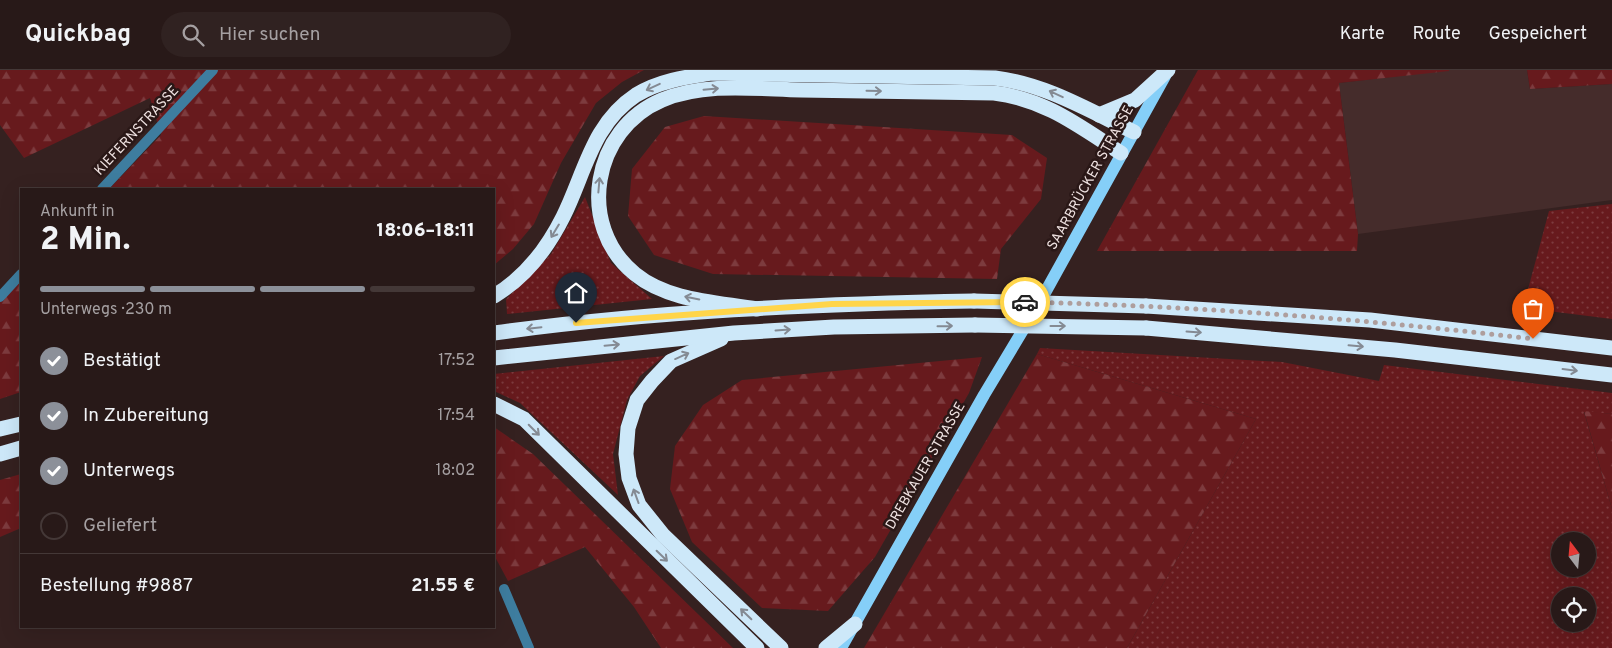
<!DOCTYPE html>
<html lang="de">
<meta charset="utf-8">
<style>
:root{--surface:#281918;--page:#302221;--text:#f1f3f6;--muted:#a5a0a2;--line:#443837;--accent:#8c9099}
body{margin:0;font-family:Overpass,sans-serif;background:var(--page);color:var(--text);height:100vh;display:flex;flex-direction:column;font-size:19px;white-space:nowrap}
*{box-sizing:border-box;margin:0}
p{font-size:16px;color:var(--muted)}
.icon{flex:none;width:28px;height:28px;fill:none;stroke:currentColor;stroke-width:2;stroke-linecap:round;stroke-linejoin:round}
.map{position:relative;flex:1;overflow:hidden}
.sheet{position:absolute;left:20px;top:118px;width:475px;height:440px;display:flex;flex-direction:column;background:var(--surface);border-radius:0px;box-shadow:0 5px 20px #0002,0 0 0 1px var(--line)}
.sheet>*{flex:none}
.needle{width:32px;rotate:344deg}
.tools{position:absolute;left:1551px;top:462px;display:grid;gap:10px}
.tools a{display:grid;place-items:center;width:45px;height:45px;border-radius:50%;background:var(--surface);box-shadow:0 5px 20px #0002,0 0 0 1px var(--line);font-size:25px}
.pin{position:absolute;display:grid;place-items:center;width:42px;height:42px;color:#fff;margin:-51px -21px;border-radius:50% 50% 50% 0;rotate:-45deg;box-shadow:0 0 5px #0007}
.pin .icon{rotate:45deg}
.courier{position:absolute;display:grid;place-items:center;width:50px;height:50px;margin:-25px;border:4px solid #ffd54a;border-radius:50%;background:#fff;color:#222;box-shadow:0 1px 6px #0007}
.headline em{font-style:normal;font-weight:800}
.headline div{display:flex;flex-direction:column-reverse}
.headline{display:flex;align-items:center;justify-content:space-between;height:85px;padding:0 20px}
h1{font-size:32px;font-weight:800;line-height:38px}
.bar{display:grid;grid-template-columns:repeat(4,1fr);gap:8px 5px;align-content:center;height:60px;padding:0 20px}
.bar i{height:6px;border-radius:4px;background:var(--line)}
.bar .selected{background:var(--accent)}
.bar p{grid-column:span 4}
.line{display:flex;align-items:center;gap:12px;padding:0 20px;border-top:1px solid var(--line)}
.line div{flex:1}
ol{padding:0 20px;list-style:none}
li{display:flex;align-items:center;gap:15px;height:55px}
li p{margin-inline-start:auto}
li .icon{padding:5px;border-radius:50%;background:var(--accent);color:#fff;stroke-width:4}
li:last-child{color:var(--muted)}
li i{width:28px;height:28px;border:2px solid var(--line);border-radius:50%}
header{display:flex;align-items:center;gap:30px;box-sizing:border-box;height:70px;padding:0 25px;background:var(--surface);border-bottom:1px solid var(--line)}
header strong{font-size:24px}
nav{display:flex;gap:28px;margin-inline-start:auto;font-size:18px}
.search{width:350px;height:45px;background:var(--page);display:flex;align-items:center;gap:12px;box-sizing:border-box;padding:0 18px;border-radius:28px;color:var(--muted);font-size:19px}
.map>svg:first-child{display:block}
.built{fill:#452c2b}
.grass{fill:url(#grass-dots);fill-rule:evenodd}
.forest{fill:url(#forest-firs)}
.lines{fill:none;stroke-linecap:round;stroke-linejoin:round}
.street{stroke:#3e7d9f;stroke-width:10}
.primary{stroke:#85cff8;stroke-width:12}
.highway{stroke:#cde8f9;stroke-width:15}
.highway-bridge{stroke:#cde8f9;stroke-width:15}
.oneway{stroke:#848a93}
.done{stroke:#ae9e9d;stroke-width:5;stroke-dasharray:0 9}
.route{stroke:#ffd54a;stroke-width:6}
.labels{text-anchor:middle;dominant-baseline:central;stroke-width:5;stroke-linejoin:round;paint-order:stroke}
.street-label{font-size:14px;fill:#efe2e1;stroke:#2a1817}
</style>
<header>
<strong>Quickbag</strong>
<div class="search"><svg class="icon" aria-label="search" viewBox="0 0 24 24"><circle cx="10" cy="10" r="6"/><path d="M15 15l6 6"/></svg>Hier suchen</div>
<nav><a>Karte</a><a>Route</a><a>Gespeichert</a></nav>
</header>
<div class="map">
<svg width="1612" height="578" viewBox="0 0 1612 578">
<defs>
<pattern id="grass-dots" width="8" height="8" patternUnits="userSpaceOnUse" patternTransform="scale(1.25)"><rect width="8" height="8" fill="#671a1d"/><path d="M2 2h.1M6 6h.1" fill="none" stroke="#7d3b3e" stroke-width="1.8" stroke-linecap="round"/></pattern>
<pattern id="forest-firs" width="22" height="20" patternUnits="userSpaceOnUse" patternTransform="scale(1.25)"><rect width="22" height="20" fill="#671a1d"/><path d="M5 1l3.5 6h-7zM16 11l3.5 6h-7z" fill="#7d3b3e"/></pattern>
</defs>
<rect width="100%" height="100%" fill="#352120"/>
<path class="built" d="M1449,0H1527L1530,19L1612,14V130L1358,164L1339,13Z"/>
<g class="grass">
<path d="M585,127L611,193L652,229L507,244L506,229L551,184Z"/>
<path d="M1612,134V249L1523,238L1549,141Z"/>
<path d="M1040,278L1282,292L1379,311L1384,295L1612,323V344L1584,342L1612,439V578H1127L1256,349L1037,284ZM1560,471H1588V499H1560ZM1560,526H1588V554H1560Z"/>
<path d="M664,286L640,306L627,330L613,384L618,425L520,333L494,321V304Z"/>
</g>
<g class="forest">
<path d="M0,0H644L622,12L596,33L561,93L534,154L513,179L494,195V119H109L161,65L150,28L24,88L0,55Z"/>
<path d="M1198,0H1449V1L1339,13L1358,164L1357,181H1097Z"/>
<path d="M1527,0H1612V14L1530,19Z"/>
<path d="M704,46L1012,65L1047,88L1041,129L1001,179L997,209L713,204L654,185L628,146L632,99L665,57Z"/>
<path d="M21,210V322L0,329V231Z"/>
<path d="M1037,284L1256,349L1127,578H864Z"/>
<path d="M982,287L969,323L875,487L828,541L762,538L692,472L670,419L675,376L703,335L742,310Z"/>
<path d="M1584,341L1612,344V439Z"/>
<path d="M494,357L533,384L733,578H661L634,537L585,477L508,511L494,485Z"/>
<path d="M21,404V458L0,467V410Z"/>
</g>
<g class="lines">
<g class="street">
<path d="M102,119L213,0"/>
<path d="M0,227L21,204"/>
<path d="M504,519L529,578"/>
</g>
<path class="primary" d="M841,578L984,325L1041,230L1165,6"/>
<g class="highway">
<path d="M1099,45L1135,30L1168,0"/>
<path d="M494,226C524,208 547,179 563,147C585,103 592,54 636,25C659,11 686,7 712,3L995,8C1045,14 1088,40 1134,62"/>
<path d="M1146,236L1370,250L1612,278"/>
<path d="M757,239C717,232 668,231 635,204C575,155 593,59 662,30C705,12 756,19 801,20C865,21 930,22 994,23C1045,29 1079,56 1121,83"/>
<path d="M1146,258L1395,280L1612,305"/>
<path d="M494,263C653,241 814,234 974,231"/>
<path d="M721,269L671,291L652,311L637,330L628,358L626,384L629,408L639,435L663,465L781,578"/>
<path d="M494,288L734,263L834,257L975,255"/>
<path d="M494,334L524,349L757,578"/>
<path d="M0,359L21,354"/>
<path d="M0,384L21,378"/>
<path d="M826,578L855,554"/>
</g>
<g class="highway-bridge">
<path d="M974,231L1146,236"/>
<path d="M975,255L1146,258"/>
</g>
</g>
<defs><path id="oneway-shaft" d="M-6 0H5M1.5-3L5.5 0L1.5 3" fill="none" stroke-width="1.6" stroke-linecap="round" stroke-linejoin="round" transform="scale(1.25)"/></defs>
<g class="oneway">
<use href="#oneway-shaft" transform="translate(653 17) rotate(155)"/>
<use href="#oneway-shaft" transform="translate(711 19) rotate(-5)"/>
<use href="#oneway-shaft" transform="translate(874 21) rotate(1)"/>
<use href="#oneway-shaft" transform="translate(1056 24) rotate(-155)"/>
<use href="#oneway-shaft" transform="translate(599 115) rotate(-85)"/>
<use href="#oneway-shaft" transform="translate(555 161) rotate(121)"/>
<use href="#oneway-shaft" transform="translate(692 228) rotate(-169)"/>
<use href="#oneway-shaft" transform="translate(945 256) rotate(-1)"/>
<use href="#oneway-shaft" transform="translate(1058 256)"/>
<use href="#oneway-shaft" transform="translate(534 258) rotate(174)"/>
<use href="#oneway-shaft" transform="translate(783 260) rotate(-4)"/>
<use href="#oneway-shaft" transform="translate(1194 262) rotate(4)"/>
<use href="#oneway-shaft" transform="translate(612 275) rotate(-5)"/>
<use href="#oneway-shaft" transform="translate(1356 276) rotate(5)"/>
<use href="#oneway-shaft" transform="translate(682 286) rotate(-24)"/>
<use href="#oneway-shaft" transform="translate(1570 300) rotate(7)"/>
<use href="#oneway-shaft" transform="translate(534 360) rotate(45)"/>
<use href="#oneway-shaft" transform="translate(636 426) rotate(-110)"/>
<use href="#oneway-shaft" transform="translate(662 486) rotate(44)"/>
<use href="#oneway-shaft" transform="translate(746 544) rotate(-136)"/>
</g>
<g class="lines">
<path class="done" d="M1025,232C1195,236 1364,249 1533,269"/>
<path class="route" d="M576,253L832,234L1025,232"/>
</g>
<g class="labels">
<g class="street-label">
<text transform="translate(137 61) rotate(-47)">KIEFERNSTRASSE</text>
<text transform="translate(1091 108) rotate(-61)">SAARBRÜCKER STRASSE</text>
<text transform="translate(926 396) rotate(-60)">DREBKAUER STRASSE</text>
</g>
</g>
</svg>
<div class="tools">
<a><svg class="needle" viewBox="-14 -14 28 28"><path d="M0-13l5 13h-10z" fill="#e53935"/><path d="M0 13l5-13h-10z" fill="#a5a0a2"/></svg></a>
<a><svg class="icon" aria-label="locate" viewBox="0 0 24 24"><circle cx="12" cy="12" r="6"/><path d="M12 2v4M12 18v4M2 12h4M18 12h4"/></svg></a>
</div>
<div class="pin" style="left:1533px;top:269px;background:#ea580c"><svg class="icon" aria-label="bag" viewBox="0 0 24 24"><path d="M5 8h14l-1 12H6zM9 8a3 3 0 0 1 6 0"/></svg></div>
<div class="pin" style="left:576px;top:253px;background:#1f2937"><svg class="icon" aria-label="home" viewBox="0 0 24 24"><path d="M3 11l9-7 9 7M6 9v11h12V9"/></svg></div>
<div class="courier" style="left:1025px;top:232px"><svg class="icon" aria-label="car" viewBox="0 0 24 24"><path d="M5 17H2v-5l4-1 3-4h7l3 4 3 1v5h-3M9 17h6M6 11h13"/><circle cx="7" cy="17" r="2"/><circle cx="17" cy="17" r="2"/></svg></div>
<section class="sheet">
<div class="headline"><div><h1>2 Min.</h1><p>Ankunft in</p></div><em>18:06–18:11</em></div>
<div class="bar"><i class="selected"></i><i class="selected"></i><i class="selected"></i><i></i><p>Unterwegs · 230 m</p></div>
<ol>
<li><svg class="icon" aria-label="check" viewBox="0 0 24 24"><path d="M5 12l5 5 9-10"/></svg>Bestätigt<p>17:52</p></li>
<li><svg class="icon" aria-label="check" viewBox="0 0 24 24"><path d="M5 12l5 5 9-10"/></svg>In Zubereitung<p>17:54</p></li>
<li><svg class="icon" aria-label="check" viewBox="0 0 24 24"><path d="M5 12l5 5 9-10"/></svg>Unterwegs<p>18:02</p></li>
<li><i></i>Geliefert</li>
</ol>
<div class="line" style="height:65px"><div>Bestellung #9887</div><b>21.55 €</b></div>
</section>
</div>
